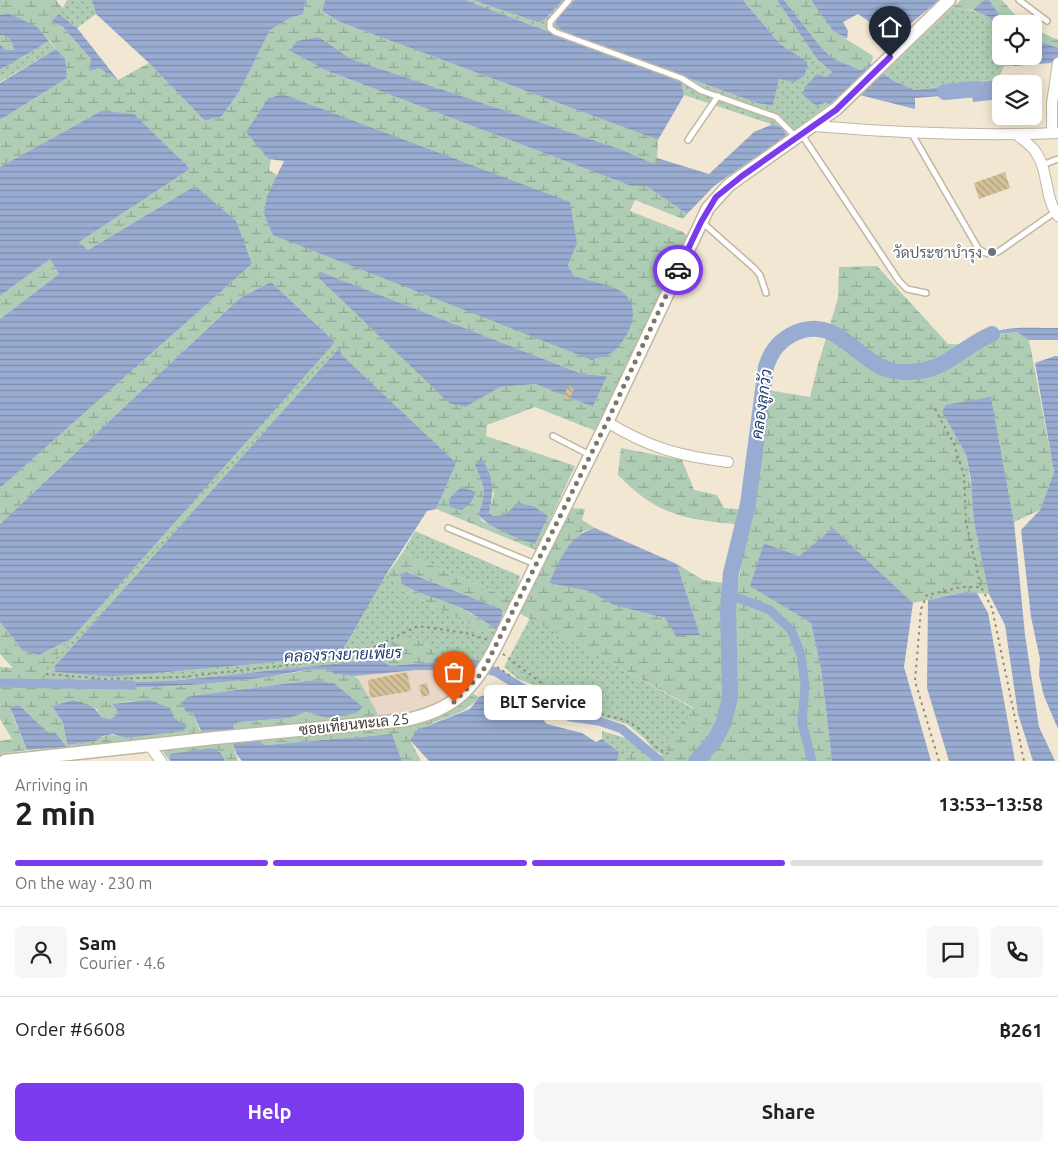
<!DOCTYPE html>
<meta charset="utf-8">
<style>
:root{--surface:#fff;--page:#f6f6f6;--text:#202124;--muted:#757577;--line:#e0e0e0;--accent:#7c3aed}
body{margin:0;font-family:Ubuntu,Sarabun,sans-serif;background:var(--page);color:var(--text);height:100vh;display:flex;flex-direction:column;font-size:19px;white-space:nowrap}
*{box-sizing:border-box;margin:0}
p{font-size:16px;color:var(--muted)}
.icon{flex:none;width:28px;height:28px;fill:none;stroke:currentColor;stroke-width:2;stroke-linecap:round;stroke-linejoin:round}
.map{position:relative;height:761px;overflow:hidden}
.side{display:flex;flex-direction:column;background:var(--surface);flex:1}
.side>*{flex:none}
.tools{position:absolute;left:992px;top:15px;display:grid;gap:10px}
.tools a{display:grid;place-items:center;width:50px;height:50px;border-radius:8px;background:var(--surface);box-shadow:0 2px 12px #0003;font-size:25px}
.pin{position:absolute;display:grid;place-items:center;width:42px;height:42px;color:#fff;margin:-51px -21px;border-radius:50% 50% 50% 0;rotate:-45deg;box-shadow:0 0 5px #0007}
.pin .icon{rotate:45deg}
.courier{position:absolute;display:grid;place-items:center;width:50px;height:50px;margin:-25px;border:4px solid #7c3aed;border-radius:50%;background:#fff;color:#222;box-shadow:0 1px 6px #0007}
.bubble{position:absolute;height:35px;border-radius:8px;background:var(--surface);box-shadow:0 2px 12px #0003;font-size:16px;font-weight:700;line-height:35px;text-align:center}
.headline em{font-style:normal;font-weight:700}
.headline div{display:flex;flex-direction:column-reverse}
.headline{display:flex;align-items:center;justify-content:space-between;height:85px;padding:0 15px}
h1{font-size:32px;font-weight:700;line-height:38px}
.bar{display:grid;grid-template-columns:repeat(4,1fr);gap:8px 5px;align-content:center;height:60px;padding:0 15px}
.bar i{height:6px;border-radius:4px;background:var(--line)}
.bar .selected{background:var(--accent)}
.bar p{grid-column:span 4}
.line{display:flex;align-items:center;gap:12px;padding:0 15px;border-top:1px solid var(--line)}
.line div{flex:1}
.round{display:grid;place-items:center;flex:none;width:52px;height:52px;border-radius:8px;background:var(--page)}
.button{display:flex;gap:10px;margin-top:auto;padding:10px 15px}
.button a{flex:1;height:58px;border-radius:8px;background:var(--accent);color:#fff;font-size:20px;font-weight:700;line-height:58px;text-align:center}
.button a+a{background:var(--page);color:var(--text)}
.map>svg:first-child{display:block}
.commercial{fill:#e9d8c7}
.grass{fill:url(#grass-dots)}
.wetland{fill:url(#wetland-marsh);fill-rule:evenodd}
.water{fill:url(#water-rules)}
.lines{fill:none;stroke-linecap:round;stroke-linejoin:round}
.canal{stroke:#98abd1;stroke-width:9}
.river{stroke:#98abd1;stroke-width:16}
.building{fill:url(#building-back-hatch)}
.service-casing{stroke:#c0b7a3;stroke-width:8}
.minor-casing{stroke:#c0b7a3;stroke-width:12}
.tertiary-casing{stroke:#c0b7a3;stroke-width:15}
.path{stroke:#928b7c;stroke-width:2;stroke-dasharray:2.5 4;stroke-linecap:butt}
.service{stroke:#fff;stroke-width:5}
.minor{stroke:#fff;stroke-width:10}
.tertiary{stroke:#fff;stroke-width:12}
.done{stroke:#7d7769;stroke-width:5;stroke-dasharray:0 9}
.route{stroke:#7c3aed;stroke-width:6}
.worship-dot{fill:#6b7280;stroke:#fff;stroke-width:2}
.labels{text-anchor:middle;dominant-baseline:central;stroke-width:4;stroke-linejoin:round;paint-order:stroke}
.worship-label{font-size:15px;fill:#5b616d;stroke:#fff;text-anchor:end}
.street-label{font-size:15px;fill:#3e3a31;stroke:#fff}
.water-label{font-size:16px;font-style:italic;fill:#273c6e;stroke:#fff}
</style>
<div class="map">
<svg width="1058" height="761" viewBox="0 0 1058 761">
<defs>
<pattern id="grass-dots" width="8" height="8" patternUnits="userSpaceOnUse" patternTransform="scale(1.25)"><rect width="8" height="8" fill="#aecdb4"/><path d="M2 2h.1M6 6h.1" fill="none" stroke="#8fa793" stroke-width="1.8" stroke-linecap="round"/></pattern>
<pattern id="wetland-marsh" width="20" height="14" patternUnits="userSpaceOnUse" patternTransform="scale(1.25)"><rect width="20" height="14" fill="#aecdb4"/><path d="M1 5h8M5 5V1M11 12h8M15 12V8" fill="none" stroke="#8fa793"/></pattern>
<pattern id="water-rules" width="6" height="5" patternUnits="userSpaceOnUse" patternTransform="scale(1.25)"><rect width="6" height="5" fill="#98abd1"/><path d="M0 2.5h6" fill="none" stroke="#7d8caa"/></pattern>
<pattern id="building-back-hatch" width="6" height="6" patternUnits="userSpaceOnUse" patternTransform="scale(1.25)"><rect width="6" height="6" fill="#d4c198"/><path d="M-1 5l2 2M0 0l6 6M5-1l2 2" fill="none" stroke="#ad9e7d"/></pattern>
</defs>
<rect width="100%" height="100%" fill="#f1e7d2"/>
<path class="commercial" d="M417,670L475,671L463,687L451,698L427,709L377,717V712L359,680L354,676Z"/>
<g class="grass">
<path d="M67,0H92L96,14L77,28L59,14Z"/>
<path d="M465,0H473L545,19L563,0H575L557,20L555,25L565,33L757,103L773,106L779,79L805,75L808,62L817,59L832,72L826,77L817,75L824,102L830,104L786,136L783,128L684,95L681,82Z"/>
<path d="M952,8C989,11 1001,18 1001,56H1010L1014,66H1004L998,79L915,90L894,81L884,73Z"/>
<path d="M49,41L56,49L0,82V70Z"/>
<path d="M335,342L340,347L54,667L55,672L43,671L213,474Z"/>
<path d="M415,531L520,576L513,602C478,581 439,571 403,552Z"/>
<path d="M388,573L398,588L483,631L497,630L482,660L434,659L436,654L432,649L411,635L385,649L380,659L181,680L118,683L111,677L142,674L384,578Z"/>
<path d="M530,618L694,709L663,755L654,750L644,738L627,724L600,716L576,715L558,704L542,688L518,679L504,667Z"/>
<path d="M234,730L243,731L0,758V754L67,747V745L96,741L97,745L200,731Z"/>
<path d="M602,731L635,741L651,757L626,753L623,761H617L619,752L602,739Z"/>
</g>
<g class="wetland">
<path d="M0,0H56L64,10L51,21L63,27L99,68L118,80L149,63L205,121L222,116L239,92L270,30L290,18L303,14L306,0H325L322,11L340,22L658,140L657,165L620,149L351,59L319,37L290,51L325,70L631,186H646L687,214L683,219L635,200L630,211L683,232L688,237L650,320L596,431L535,407L487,425L486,436L575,466L536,550L436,509L455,463L341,354L335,342L271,282L240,298L0,524V488L252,264L195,186L88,250L79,242L190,169L101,111L0,167V120L67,78C62,43 38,28 8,13L0,15ZM282,94L577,244L568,265L574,276L621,291L267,196L278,176L269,170ZM321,272L582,374L607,376L593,407L536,384L500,387ZM484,485L494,493L489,513L493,516L504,515L512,507L502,529L482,521L478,514L484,501Z"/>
<path d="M743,0H777L817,59L808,62L780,44Z"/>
<path d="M784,0H811L833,31L873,56L871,64L861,70L833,59L819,45Z"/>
<path d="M961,0H984L973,10L952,8Z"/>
<path d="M989,0H1002L1023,24H1006Z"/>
<path d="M1034,29L1058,40V48L1034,39Z"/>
<path d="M0,35C10,37 12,41 14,51L5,50L0,44Z"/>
<path d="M50,259L59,274L0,319V296Z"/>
<path d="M877,266L948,344L976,345C987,335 1003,334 1017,332L1029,340L1054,472L1040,510L1014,522L991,398L942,412L966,454L989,594L965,592L913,603L833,528L799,556L764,543L786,608L811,623L821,668L832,761H623L626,753L651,757L663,754L694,708L519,613L565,521L572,508L585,509L582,520L595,528L583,531L549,583L589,591L615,605L665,618L700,635L677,564L703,580L738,585L745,541L734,524C682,519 656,514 618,475L621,448L682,460L694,490L717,495L724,508L749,510L767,390L810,397L818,365L838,298L839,267Z"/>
<path d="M403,552C439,571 478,581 513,602L503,613L501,609L408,572L400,574L412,590L451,603L483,620L497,630L483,631L398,588L388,573Z"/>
<path d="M0,622L23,651L38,655L71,639L44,671L111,677L124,688C190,687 255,680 320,668L332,671L333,674L354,676L359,680L377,712V717L234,730L233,725L239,722L289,718L306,712L327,718L363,707L334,683L314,680L198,695L193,713L200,731L97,745L96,741C106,733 113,734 125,738L133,701L112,704L117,710V715L110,719L101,717L97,709L73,700L52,706L63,723L67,747L55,732L48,734L19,705L12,714L27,750L0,754V741L12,739L0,719V667L13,668L0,654Z"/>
<path d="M411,635L432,649L436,654L433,662L390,666L380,659C387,646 397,639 411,635Z"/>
<path d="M471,693L479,697C461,721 427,716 410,740L421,761H402L392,734L265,745L254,738L420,721Z"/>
<path d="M232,742L238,761H225L221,753L170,754V761L162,751Z"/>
</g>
<g class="water">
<path d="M92,0H306L303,14L290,18L270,30L239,92L222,116L205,121L149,63L96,14Z"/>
<path d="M325,0H465L681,82L684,95L658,140L340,22L322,11Z"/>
<path d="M473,0H563L545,19L538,22Z"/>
<path d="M575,0H743L780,44L808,62L805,75L795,82L779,79L773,106L757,103L565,33L555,25L557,19Z"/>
<path d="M777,0H784L819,45L833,59L861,70L871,64L894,81L915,90L965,84L966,94L915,98V109L844,91L830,104L824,102L817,106L803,95L805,87L817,74L826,77L832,72L817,59Z"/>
<path d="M811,0H939L903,30L880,29L858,14L843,22L848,31L847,39L833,31Z"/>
<path d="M984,0H989L1006,24H1001V35L989,17L973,10Z"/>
<path d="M8,13L37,27L49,41L0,70V44L5,50H14C12,41 10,37 0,35V15Z"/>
<path d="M59,14L77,28L118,80L99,68L89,71L91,59L63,27L51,21Z"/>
<path d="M319,37L351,59L620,149L657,165V158L709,174L754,132L773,124L783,128L786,136L714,186L687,214L646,186H631L325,70L290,51L297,41Z"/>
<path d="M1034,39L1058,48V56L1051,63L1014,66L1010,56H1034Z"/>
<path d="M56,49L65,59L67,78L0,120V83Z"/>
<path d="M998,79L1004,84H1001V99L973,102L970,84Z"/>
<path d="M282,94L570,202L577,244L568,265L574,276C586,280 612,285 622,292C643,308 630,336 614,351C609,356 598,357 592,360L273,235L264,214L267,196L284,161L269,159L246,132L268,99Z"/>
<path d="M101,111L134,114L190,169L79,242L88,250L195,186L236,221L252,264L0,488V319L59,274L50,259L0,296V167Z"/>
<path d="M321,272L582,374L607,376L593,407L536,384L500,387L465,407L449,403L318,277Z"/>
<path d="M271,282L335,342L71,639L39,655L23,651L0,622V524L240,298Z"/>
<path d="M1058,328V340H1029L1017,332L998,334L981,340L976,345H965C996,324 1023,328 1058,328Z"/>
<path d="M340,347L341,354L456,463L436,509L427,511L384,578L339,656L111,677L55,672L54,667Z"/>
<path d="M1055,356H1058V729L1044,696L1039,675L1040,659L1031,617L1021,530L1040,510L1054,472L1035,363Z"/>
<path d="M991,397L1014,522L1025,635L1039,727L1055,761H1033L1018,714L1005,625L989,594L974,521L971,480L966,454L942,412L946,405Z"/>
<path d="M481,458C494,477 494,491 489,513L493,516L504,515L518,503L533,506L548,516L535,544C521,540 485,526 478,514C488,493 484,485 475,465Z"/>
<path d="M461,487L476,492L471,502L462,510L450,507L449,499Z"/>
<path d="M595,528L677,564L700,635L676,636L665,618L614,605L589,591L549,583C560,561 568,535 595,528Z"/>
<path d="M833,528L913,603L904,667L931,761H832L821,668L811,623L750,586L764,543L799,556Z"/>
<path d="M407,572L501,609L503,613L497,630C482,619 466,609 449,603C432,596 416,594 402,583L400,574Z"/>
<path d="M965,592L977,593L988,613L1015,761H949L927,688L928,600Z"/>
<path d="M380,659L390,666L433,662L434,659L482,660L475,671L417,670L354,676L333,674L332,671C309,666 283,676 259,678C214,684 169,687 124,688L118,683L181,680Z"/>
<path d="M314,680L334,683L363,707L356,713L327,718L306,712L289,718L239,722L233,725L234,730L201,731L193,713L186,712L182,703L187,697L198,695Z"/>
<path d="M502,689L526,702L547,724L582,733L596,742L602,739L619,752L617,761H429L410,740L417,730L470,709L479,697Z"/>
<path d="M73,700C86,704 95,705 101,717L110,719L117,715V710L112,704L149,700L170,708L175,719L187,726L183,731L125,738L113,734L103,736L96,741L67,745L63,723L52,706Z"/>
<path d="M19,705L48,733L55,732L67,747L27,750L10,707Z"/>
<path d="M392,734L402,761H242L237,755L232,742L254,738L265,745Z"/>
<path d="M212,748L221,753L225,761H170V754Z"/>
</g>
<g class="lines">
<g class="canal">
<path d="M730,595L770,610L791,630L801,654L805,686L802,723L812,761"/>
<path d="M479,667L496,672L570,717L599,721L622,729L660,761"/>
<path d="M0,683L132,685"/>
</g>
<g class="river">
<path d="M945,92L977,89L1001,92"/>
<path d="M696,761L715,740L724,722L730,697L728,610L731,573L748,504L766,367C771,352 777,343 791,335C840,309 859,372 903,372C947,373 957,349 992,334"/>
</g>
</g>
<g class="building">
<path d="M1005,172L1010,188L979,199L974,183Z"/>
<path d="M568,386L574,389L569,400L563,397Z"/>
<path d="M407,672L411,691L370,698L368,680Z"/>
<path d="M427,683L430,695L422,697L419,685Z"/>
</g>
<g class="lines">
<defs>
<g id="service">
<path d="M569,0L550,22V28L555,32L681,78L702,91L776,117L795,136"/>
<path d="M1019,0L1047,21"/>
<path d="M912,134L978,248C985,254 989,255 998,252L1055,212"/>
<path d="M802,135L899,281L907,289L926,293"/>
<path d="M688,140L718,96"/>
<path d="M1042,165L1058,159"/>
<path d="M702,222L755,269L760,275L766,293"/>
<path d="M553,436L590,455"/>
<path d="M448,528L535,564"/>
</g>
<g id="minor">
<path d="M815,126C896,133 976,136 1058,133"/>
<path d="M1052,133V103L1058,63"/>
<path d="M1017,135C1023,140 1031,145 1035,151C1049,170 1044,197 1058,216"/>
<path d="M607,422C650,448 679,456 728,462"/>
<path d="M149,745L161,761"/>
</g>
<path id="tertiary" d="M5,761L215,738L406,720C453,710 473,690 495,648L607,422L708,208L729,185L836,109L949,0"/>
</defs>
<use href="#service" class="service-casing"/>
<use href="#minor" class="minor-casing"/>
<use href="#tertiary" class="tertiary-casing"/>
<g class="path">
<path d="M935,409L954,444L964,476L966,522L981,587"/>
<path d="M503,654L573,707L625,720L640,729L656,747L668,754"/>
<path d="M497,667L512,677"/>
<path d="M46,674L105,679L182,677L351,658L418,626L466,633L488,640"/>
<path d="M939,761L915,681L921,609L927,595L962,587H981L992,608L1024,761"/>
</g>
<use href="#service" class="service"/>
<use href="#minor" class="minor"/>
<use href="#tertiary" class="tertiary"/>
</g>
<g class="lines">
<path class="done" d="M454,702L481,674L487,663L607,422L678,270"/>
<path class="route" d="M678,270L701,222L716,197L742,176L836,110L890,57"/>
</g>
<circle class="worship-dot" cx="992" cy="252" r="5"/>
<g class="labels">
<g class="worship-label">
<text x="982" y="252">วัดประชาบํารุง</text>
</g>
<g class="street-label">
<text transform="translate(354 724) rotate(-6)">ซอยเทียนทะเล 25</text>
</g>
<g class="water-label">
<text transform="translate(761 404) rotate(-82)">คลองลูกวัว</text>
<text transform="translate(343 654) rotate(-2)">คลองรางยายเพียร</text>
</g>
</g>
</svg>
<div class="tools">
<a><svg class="icon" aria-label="locate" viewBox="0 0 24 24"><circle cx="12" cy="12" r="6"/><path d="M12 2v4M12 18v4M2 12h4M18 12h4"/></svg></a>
<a><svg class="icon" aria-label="layers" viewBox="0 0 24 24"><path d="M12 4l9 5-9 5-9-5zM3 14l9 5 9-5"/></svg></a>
</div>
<div class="pin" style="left:454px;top:702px;background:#ea580c"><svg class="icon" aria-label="bag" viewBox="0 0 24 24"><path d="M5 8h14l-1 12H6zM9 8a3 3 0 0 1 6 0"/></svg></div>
<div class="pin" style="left:890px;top:57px;background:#1f2937"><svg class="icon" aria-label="home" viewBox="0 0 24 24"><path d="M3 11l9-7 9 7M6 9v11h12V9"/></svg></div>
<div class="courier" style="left:678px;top:270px"><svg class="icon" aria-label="car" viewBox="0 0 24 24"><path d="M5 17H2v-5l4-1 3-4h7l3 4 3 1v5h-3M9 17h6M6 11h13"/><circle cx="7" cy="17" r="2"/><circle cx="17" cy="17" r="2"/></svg></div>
<div class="bubble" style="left:484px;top:685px;width:118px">BLT Service</div>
</div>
<section class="side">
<div class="headline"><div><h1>2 min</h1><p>Arriving in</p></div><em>13:53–13:58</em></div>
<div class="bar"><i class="selected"></i><i class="selected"></i><i class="selected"></i><i></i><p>On the way · 230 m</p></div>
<div class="line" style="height:90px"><a class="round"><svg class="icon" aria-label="person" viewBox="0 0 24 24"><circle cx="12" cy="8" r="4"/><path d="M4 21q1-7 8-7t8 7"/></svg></a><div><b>Sam</b><p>Courier · 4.6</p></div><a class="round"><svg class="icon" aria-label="chat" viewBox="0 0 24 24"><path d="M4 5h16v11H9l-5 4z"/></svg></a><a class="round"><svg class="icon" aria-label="phone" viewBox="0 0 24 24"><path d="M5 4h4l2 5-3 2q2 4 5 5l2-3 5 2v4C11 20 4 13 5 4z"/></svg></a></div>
<div class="line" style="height:65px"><div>Order #6608</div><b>฿261</b></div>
<div class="button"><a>Help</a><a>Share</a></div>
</section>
